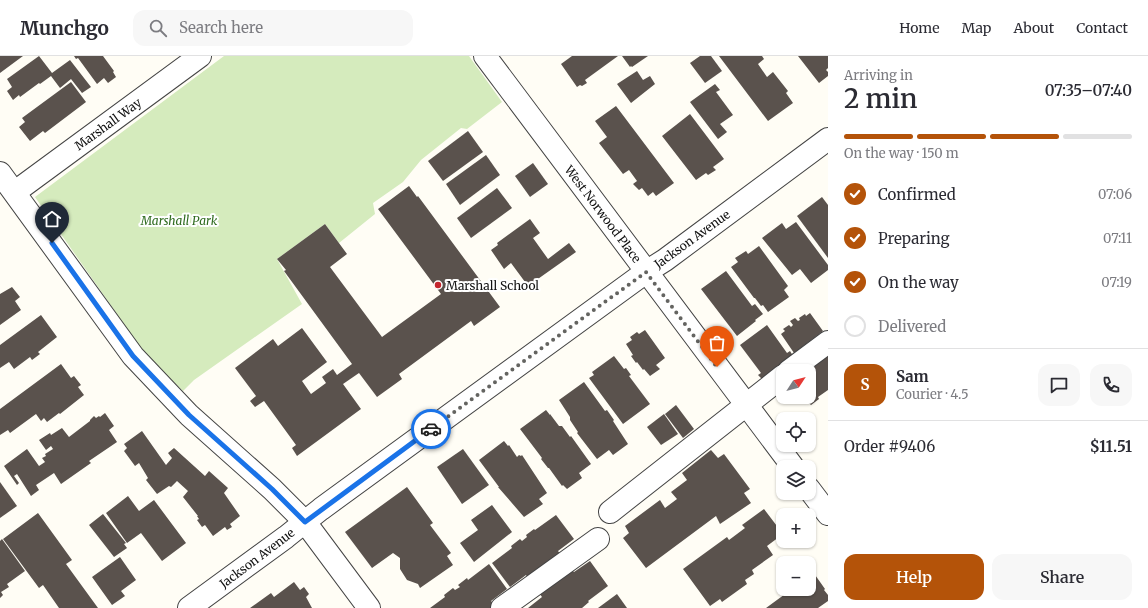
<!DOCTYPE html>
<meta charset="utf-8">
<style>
:root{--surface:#fff;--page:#f7f7f7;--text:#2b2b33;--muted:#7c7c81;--line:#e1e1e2;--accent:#b45309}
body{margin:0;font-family:Merriweather,serif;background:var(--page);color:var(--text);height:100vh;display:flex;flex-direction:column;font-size:15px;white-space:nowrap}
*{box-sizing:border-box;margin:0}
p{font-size:13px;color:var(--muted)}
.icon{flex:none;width:22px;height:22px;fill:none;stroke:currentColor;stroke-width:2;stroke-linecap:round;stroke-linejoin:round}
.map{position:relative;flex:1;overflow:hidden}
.details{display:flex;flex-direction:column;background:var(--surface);width:320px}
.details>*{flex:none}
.needle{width:26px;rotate:54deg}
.buttons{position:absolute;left:776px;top:308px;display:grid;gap:8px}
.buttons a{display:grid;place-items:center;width:40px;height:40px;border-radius:8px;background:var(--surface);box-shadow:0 1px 3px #0004;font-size:20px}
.pin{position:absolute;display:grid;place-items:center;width:34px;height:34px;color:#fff;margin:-41px -17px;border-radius:50% 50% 50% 0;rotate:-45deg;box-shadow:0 0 4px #0007}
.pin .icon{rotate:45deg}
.courier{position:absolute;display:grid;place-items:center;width:40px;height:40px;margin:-20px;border:3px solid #1a73e8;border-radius:50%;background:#fff;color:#222;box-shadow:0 1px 5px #0007}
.overview em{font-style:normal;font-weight:600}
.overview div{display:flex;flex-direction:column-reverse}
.overview{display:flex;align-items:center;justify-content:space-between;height:68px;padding:0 16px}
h1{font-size:26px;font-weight:600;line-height:30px}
.bar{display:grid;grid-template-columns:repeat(4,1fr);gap:6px 4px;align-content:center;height:48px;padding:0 16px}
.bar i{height:5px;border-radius:3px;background:var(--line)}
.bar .active{background:var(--accent)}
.bar p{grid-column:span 4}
.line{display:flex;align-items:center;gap:10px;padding:0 16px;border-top:1px solid var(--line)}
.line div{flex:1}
.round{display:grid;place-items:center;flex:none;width:42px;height:42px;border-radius:12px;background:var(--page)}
ol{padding:0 16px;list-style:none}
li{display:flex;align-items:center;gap:12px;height:44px}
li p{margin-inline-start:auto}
li .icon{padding:4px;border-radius:50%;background:var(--accent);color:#fff;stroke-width:4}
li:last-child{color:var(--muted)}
li i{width:22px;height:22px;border:2px solid var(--line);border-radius:50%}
.cta{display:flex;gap:8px;margin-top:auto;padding:8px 16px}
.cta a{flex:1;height:46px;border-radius:12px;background:var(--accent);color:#fff;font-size:16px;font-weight:600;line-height:46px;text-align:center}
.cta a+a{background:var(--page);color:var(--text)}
header{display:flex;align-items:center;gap:24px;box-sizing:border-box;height:56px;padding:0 20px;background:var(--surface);border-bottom:1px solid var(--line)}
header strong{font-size:19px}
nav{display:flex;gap:22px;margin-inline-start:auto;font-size:14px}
.search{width:280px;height:36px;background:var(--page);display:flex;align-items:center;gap:10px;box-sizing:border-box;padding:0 14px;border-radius:12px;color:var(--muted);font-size:15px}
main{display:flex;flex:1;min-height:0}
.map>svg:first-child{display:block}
.green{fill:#d5ebbd}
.building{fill:#5a524d}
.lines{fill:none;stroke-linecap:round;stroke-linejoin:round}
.minor-casing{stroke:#444;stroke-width:24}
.minor{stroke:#fff;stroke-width:22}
.done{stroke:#646461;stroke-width:4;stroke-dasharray:0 7.2}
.route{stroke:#1a73e8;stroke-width:5}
.poi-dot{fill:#c4262e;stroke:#fff;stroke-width:1.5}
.labels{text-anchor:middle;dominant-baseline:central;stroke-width:4;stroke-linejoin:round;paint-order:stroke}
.street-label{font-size:12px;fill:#111;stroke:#fff}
.park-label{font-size:12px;font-style:italic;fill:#2f6b1f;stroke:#fff}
.poi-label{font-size:12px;fill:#111;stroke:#fff;text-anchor:start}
</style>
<header>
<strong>Munchgo</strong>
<div class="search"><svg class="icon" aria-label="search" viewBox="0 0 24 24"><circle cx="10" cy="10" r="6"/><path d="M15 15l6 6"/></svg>Search here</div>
<nav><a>Home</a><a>Map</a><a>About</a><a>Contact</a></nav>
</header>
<main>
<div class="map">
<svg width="828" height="552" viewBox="0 0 828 552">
<rect width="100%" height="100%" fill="#fffdf5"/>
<path class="green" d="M224,0H469L502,46L467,73L461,72L421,104L403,126L373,147L375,158L339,187L325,168L277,203L302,248L194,324L183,335L147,301L35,141Z"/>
<g class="building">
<path d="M0,0H23L0,17Z"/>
<path d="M39,0L52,17L70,4L91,31L82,37L71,23L60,32L51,20L40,28L39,27L20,41L19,39L13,44L7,35L12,31L7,23Z"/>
<path d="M74,0H103L114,15L113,16L116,21L108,27L104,22L97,28L78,2L76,3Z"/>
<path d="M572,0H618L585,24L587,27L582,30L580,29L577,31L561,8Z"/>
<path d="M622,0H648L632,11L631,10L630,11Z"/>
<path d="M700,0H711L722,15L705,27L690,7Z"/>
<path d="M719,0H762L764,3L758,8L767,21L773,16L788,35L786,37L793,47L768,65Z"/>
<path d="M798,0H828V12L826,14L828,16V20L819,27Z"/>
<path d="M637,15L643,24L650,20L655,28L631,47L617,28Z"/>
<path d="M71,26L86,46L45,77L43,75L30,85L19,71L25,66L22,62Z"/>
<path d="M715,28L720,34L716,36L733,59L720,68L727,76L718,83L690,46Z"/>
<path d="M616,50L674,127L656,140L653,136L648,140L642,132L639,134L633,128L637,125L629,114L623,118L599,87L607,81L595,65Z"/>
<path d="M690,58L724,103L713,111L716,114L708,119L706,117L696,124L662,80Z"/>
<path d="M468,75L483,96L443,125L428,105Z"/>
<path d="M486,99L500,119L460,149L446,128Z"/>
<path d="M533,107L548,128L530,141L515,120Z"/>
<path d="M409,130L417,141L418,140L500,251L474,270L471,265L399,318L402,323L377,341L359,317L343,328L361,353L297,400L292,392L296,389L264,345L255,351L250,345L256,340L235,312L273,283L278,290L302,272L327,306L302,325L311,338L326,327L322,321L333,313L337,319L352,308L284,215L286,214L277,203L325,168L347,198L330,211L382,281L441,238L378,153Z"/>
<path d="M497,132L512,152L471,182L457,162Z"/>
<path d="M822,141L828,149V202L797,160Z"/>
<path d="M530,163L540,177L533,182L548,203L569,187L576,196L528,230L511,207L504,213L491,194L498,189L497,187Z"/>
<path d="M796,166L828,209V214L811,227L800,213L792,219L762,182L782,167L786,173Z"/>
<path d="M759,190L788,230L784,234L789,241L768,256L763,249L761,250L755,242H754L731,211L738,206L735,202L746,195L748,198Z"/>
<path d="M726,215L752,250L755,248L763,258L755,264L756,265L737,280L701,233Z"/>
<path d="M12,231L20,241L15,245L21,254L0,269V238Z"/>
<path d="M810,257L823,275L794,297L781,278L785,275L783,273L789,269L791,271L793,269L790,265L795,262L798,265L800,264L799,262L805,258L806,260Z"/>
<path d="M41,259L57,281L38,296L40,298L32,304L30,301L14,313L9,306L0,312V289Z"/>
<path d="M767,269L787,297L790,295L795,303L764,325L758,319L761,317L740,289Z"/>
<path d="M645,274L665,302L656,309L660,313L650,320L644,313L643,314L637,306L636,307L631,300L633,299L626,288L632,284L630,281L637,276L639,278Z"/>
<path d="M614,300L624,313L626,312L631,319L629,320L650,348L623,368L589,322L594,319L592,316Z"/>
<path d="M828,300V334L818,341L819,343L811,349L807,345L805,347L801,341H809V315H807Z"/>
<path d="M61,308L71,322L74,320L81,329L78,331L84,339L60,358L59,357L47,366L44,362L41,365L36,358L10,377L8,374L0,379V353Z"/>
<path d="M584,326L605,355L607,354L614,364L613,365L628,388L613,399L609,394L597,403L577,377L578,376L570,364V361L559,344Z"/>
<path d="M676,349L694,373L683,382L665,358Z"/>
<path d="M546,354L550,359V358L559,370H562L570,381L571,380L591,408L579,417L582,422L567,433L563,429L562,430L549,412H548L541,403L542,402L520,373Z"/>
<path d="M105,357L114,370L109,374L117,386L89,405L91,407L61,428L54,417L36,429L39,434L31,440L17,418L14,420L19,427L17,429L4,410L27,393L39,410L45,406L42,402L46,400L45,398L53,393L51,390L46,394L39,384L50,377L51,379L62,372L69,381L90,365V364L94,360L96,362L99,360L100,361Z"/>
<path d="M664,358L678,378L661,389L647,371Z"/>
<path d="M142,375L166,409L172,402L168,397L174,392L205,420L209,415L228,432L224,437L240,460L230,468L232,471L227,474L225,471L213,480L205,469L202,471L197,464L199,463L197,460H198L183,441L188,435L177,425L171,431L169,430L157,438L146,424L148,422L139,407L135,410L124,395L127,392L124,388Z"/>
<path d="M504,385L508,390L509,389L517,401L519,399L521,400L522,399L547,437L539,443L543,448L524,461L498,431H499L479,404Z"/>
<path d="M463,393L489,429L462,448L437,411Z"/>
<path d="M711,394L718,402L724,398L750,433L744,437L751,447L720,468L716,460L646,512L623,482L629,477L625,470L660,444L665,452L677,443L671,436L687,424L682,417Z"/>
<path d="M0,426L17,450L0,462Z"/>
<path d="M407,431L433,467L430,469L451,497L447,500L453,509L420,532L418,528L407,524L400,513V502L393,497L372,512L345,476Z"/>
<path d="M128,440L139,455L154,444L186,487L162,505L141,477L127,487L106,457Z"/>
<path d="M492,449L512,476L474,506L460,487L478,474L471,464Z"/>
<path d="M764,453L783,478L767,490L773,499L752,514L754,518L745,524L747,528L722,546L720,543L710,550L683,513L727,481L729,484L745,472L742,469Z"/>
<path d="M38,457L72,504L66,508L98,552H59L43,529L39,532L3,483Z"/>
<path d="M103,458L126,487L124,488L127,492L114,501L89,469Z"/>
<path d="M556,459L574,483L558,495L561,499L529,524L526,519L510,531L492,507L512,492L511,490L520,483L522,485L527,481L526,479L534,473L535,474Z"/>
<path d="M2,483L25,515L7,528L9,531L1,536L3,539L0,542V485Z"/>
<path d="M120,501L136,524L121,535L125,540L112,549L92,521Z"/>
<path d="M590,505L608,530L588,545L589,546L582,552H528L542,541L539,537L571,513L574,516Z"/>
<path d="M489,508L507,533L491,545L495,549L491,552H430L445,541L444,539L453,532L455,534L460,531L458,529L467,522L468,524Z"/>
<path d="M813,516L825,533L824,534L828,539V545L818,552H766L792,533H809V521Z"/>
<path d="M294,526L300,534L304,531L309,538L306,541L312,552H250L271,537L274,541Z"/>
<path d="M617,538L627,552H598Z"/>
</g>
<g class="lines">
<defs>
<g id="minor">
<path d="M485,0L793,411"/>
<path d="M0,117L133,300L189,359L272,433L305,466L369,552"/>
<path d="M15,136L200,0"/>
<path d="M789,315L828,286"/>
<path d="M809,433L828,458"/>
<path d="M610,456L783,320"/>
<path d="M189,552L286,481L321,453L646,216L665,204L828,83"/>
<path d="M502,552L598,483"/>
</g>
</defs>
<use href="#minor" class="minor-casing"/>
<use href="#minor" class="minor"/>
</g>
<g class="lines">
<path class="done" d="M431,373L646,216L717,311"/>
<path class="route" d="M52,187L133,300L189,359L272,433L305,466L431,373"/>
</g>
<circle class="poi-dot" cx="438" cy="229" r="4"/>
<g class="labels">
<g class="street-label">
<text transform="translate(108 68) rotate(-36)">Marshall Way</text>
<text transform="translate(603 158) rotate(53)">West Norwood Place</text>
<text transform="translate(692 183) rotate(-36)">Jackson Avenue</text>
<text transform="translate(257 502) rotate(-37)">Jackson Avenue</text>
</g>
<g class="park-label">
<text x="179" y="164">Marshall Park</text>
</g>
<g class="poi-label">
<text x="446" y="229">Marshall School</text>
</g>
</g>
</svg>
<div class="buttons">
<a><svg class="needle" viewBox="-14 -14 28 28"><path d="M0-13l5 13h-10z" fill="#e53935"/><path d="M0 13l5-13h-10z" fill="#7c7c81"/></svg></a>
<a><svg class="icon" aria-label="locate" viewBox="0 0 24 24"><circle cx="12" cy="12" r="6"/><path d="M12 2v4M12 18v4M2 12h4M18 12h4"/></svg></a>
<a><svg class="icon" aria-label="layers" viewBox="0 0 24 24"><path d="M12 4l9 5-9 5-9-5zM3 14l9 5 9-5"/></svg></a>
<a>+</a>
<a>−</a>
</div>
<div class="pin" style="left:717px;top:311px;background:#ea580c"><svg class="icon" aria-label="bag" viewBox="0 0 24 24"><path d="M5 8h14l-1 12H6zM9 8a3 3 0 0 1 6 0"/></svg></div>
<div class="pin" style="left:52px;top:187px;background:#1f2937"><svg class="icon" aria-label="home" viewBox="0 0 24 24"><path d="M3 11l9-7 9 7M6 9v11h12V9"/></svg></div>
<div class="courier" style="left:431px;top:373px"><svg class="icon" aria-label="car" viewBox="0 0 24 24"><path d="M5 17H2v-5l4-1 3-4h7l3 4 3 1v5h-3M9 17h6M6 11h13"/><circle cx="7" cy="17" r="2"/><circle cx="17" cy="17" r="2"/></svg></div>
</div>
<section class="details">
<div class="overview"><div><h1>2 min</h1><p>Arriving in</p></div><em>07:35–07:40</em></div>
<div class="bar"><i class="active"></i><i class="active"></i><i class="active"></i><i></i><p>On the way · 150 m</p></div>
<ol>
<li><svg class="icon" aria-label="check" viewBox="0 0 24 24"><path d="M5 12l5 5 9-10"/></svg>Confirmed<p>07:06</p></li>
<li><svg class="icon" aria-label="check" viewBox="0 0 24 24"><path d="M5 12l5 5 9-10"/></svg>Preparing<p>07:11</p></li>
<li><svg class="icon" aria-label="check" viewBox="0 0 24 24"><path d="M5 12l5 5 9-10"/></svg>On the way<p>07:19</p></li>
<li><i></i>Delivered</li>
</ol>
<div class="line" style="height:72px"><b class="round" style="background:var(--accent);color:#fff">S</b><div><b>Sam</b><p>Courier · 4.5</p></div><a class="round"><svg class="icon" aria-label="chat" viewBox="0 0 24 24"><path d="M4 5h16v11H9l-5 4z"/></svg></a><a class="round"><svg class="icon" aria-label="phone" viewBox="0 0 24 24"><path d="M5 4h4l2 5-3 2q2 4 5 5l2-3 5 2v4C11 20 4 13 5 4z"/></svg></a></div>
<div class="line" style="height:52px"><div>Order #9406</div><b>$11.51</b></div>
<div class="cta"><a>Help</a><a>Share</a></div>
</section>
</main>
